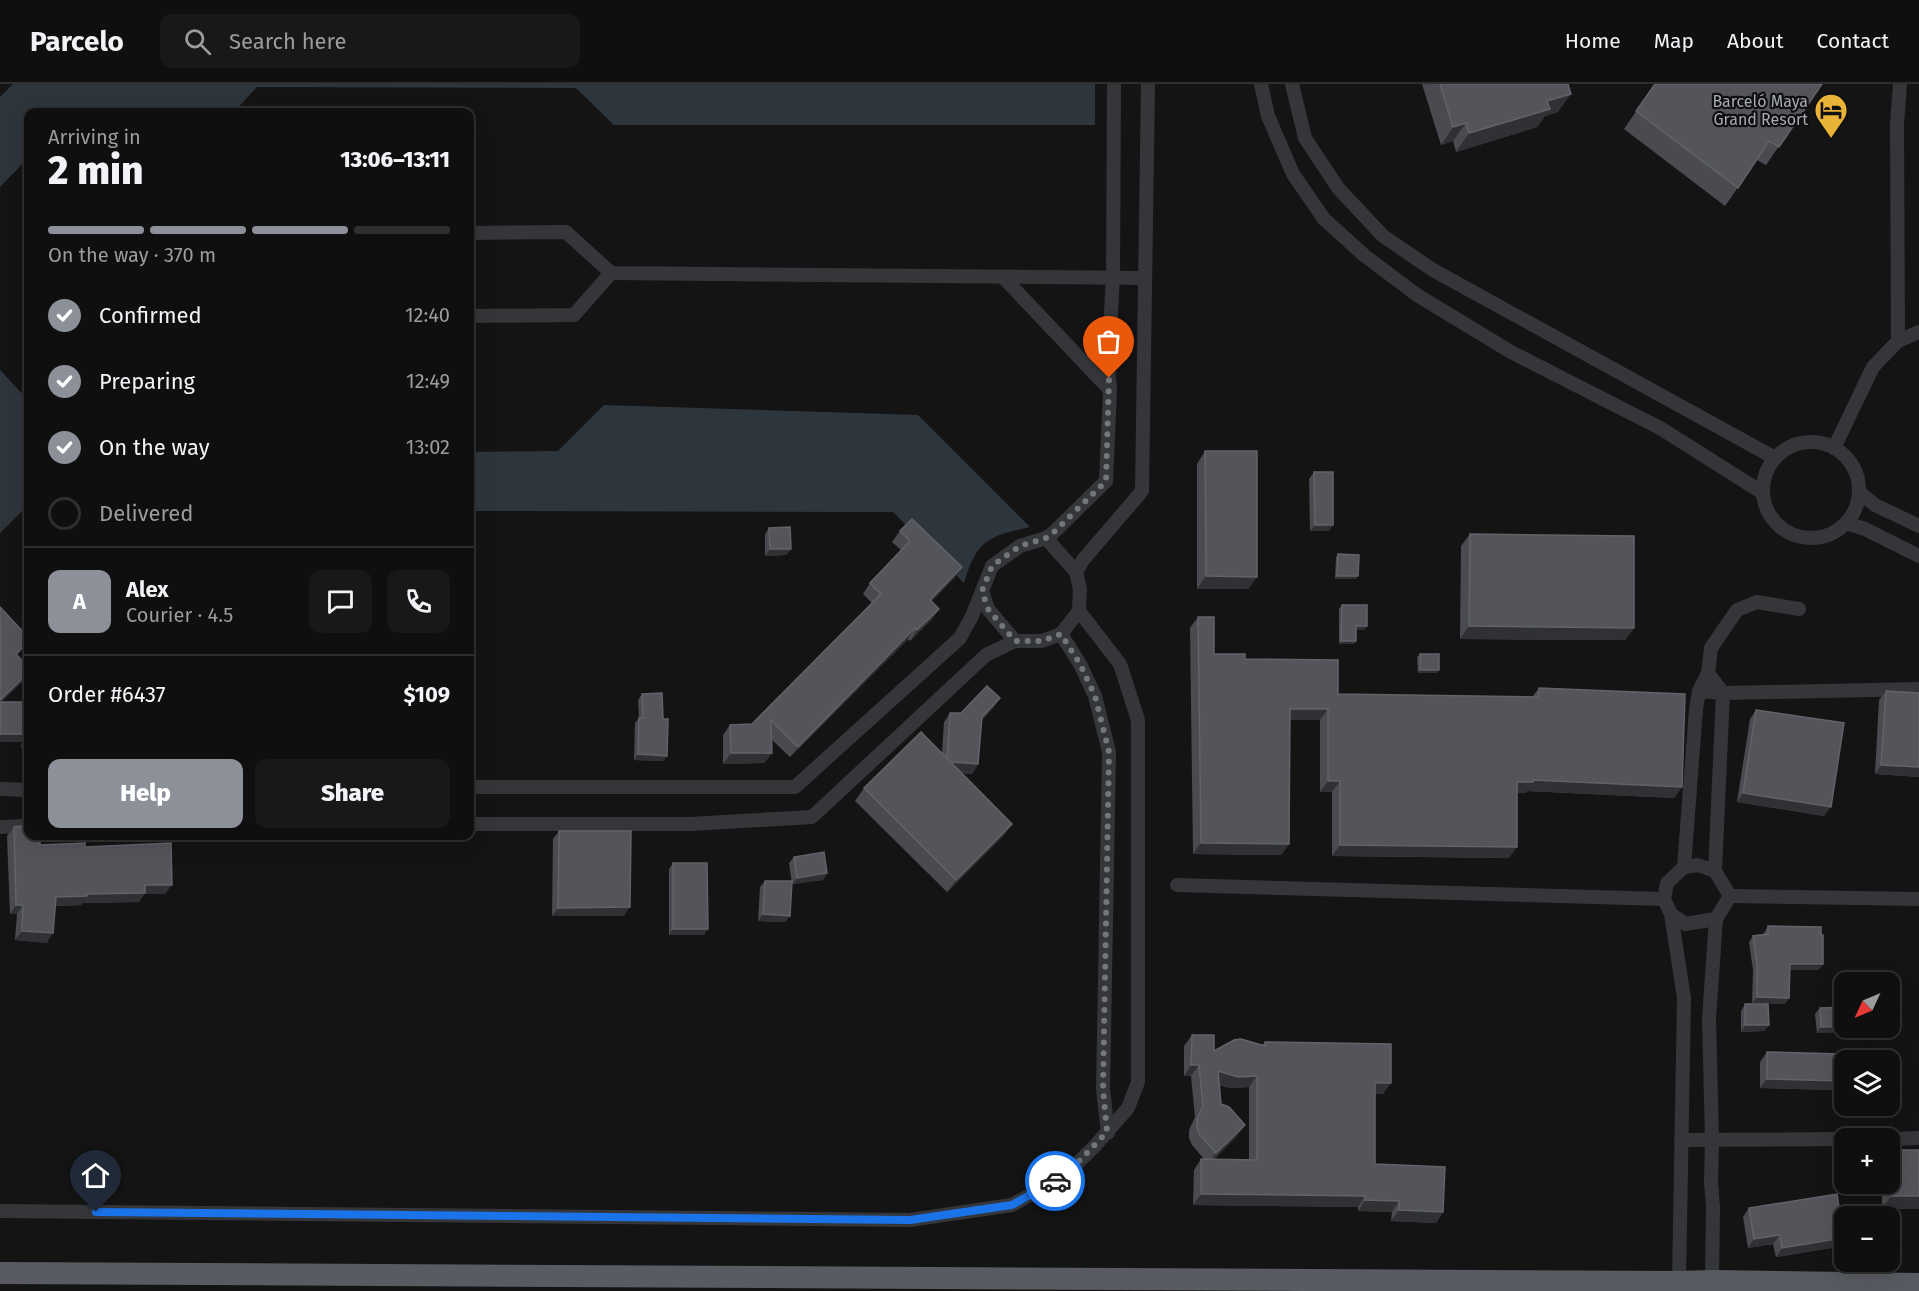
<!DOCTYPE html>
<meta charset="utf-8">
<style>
:root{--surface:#0f0f10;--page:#181819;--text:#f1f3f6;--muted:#9b9c9f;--line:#2f2f30;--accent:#8c9099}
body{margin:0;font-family:"Fira Sans",sans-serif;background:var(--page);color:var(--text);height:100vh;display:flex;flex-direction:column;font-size:22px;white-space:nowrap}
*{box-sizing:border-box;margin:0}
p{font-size:20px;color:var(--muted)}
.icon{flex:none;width:33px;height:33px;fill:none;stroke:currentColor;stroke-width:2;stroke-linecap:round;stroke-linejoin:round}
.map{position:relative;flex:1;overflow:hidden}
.drawer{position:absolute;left:24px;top:24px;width:450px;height:732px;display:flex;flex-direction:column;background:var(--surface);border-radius:12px;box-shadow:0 6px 24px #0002,0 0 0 2px var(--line)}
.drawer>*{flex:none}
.needle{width:39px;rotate:226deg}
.buttons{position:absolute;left:1834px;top:888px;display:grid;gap:12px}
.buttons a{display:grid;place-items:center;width:66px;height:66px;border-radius:12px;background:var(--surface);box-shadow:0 6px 24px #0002,0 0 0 2px var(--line);font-size:30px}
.pin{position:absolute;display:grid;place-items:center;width:51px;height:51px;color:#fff;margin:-62px -26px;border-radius:50% 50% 50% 0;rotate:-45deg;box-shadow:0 0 6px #0007}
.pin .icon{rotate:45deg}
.courier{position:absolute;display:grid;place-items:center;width:60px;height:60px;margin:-30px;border:4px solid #1a73e8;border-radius:50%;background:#fff;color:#222;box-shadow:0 2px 8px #0007}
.headline em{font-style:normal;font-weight:800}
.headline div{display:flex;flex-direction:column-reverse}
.headline{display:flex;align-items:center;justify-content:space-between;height:102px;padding:0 24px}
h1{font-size:39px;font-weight:800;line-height:45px}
.bar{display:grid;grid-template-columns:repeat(4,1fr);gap:9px 6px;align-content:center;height:72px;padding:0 24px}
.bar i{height:8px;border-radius:4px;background:var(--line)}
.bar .selected{background:var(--accent)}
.bar p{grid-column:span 4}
.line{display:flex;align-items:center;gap:15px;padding:0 24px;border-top:2px solid var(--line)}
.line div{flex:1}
.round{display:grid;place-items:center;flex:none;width:63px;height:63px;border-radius:12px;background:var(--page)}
ol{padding:0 24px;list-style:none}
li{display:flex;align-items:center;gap:18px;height:66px}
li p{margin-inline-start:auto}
li .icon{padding:6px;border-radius:50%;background:var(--accent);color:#fff;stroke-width:4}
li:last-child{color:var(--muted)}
li i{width:33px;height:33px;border:3px solid var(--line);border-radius:50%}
.primary-button{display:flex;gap:12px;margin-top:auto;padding:12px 24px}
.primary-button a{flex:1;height:69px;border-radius:12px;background:var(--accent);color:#fff;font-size:24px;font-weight:800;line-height:69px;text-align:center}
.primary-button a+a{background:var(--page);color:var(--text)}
header{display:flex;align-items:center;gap:36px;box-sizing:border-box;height:84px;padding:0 30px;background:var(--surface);border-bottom:2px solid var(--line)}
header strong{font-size:28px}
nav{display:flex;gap:33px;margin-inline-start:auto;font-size:21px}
.search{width:420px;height:54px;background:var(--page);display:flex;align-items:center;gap:15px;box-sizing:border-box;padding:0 21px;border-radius:12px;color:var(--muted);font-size:22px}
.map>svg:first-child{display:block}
.water{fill:#2e363d}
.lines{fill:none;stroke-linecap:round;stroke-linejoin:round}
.minor{stroke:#35363a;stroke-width:14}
.trunk{stroke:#595b62;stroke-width:22}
.wall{fill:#4a4b50;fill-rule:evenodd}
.shaded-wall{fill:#303134}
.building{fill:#54555b;stroke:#616369;stroke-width:1.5}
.done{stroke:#73767d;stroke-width:6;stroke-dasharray:0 10.8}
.route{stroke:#1a73e8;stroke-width:8}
.labels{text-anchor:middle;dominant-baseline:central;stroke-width:4.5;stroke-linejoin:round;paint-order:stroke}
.poi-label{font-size:16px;fill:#a6aab5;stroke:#0f0f10;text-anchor:end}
</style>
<header>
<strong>Parcelo</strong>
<div class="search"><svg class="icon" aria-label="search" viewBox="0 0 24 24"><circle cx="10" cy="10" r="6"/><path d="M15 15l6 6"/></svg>Search here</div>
<nav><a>Home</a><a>Map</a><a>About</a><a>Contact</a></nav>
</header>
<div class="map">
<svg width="1919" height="1207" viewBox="0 0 1919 1207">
<rect width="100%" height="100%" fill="#141415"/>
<g class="water">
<path d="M13,0H1095V41H614L576,4L257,3L234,28H28V74L0,103V13Z"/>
<path d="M0,286L28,316V426H23L0,449Z"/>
<path d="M604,321L918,331L1030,443C987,453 977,456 964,499L893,428L470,427V368L558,367Z"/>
</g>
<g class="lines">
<g class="minor">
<path d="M1261,0L1268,32L1293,90L1324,135L1365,172L1417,211L1511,268L1660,344L1763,409"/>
<path d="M1292,0L1305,54L1338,104L1383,152L1433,186L1775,374"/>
<path d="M470,149L566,148L611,189L1145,194"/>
<path d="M1003,193L1110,306"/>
<path d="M470,232L574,231L611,189"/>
<path d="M1898,257L1897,40L1900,0"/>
<circle cx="1811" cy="406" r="48"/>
<path d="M1834,364L1873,283L1898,257L1919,248"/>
<path d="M1859,408L1875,421L1919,442"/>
<path d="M1846,439L1865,445L1919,472"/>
<path d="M1046,454L1076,488"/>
<path d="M982,507L988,525L1015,557"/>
<path d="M1061,550L1080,580L1095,612L1109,668L1103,1005L1108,1049"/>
<path d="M1708,589L1723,609L1715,787"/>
<path d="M1699,607L1723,609L1919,605"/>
<path d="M470,703H795L960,554L972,532L992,482L1020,462L1046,454L1052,450L1106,397L1110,306L1108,281L1113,193L1114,0"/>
<path d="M0,705L28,706"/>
<path d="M470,740H690L812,733L986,571L1015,557H1042L1061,550L1079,527L1080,505L1076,488L1083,476L1142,407L1148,0"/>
<path d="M0,743L28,742"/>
<path d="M1684,783L1696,625L1699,607L1708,589L1711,564L1737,526L1757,518L1799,525"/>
<path d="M1177,801L1664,815"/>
<path d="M1730,812L1919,815"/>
<path d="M1671,830L1685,840L1716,835L1730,812L1715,787L1698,781L1684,783L1667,799L1664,815L1671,830L1684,914L1679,1198"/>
<path d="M1890,1055L1919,1054"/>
<path d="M1681,1056L1845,1055"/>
<path d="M0,1127L910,1136L1012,1121L1063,1093L1094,1063L1128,1024L1138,998V636L1120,580L1079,527"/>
<path d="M1712,1197L1713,1123L1711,1098L1712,1056L1709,934L1716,835"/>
</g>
<path class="trunk" d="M0,1189L1679,1198L1712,1197L1919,1200"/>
</g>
<g class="wall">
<path d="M1422,0H1568L1558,28L1545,32L1537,43L1456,68L1453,57L1441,61Z"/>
<path d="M1655,0H1822L1766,81L1757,76L1725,122L1624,45Z"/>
<path d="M1205,367L1257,493L1248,505H1197V380Z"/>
<path d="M1314,388L1329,447H1310L1309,395Z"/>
<path d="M769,444L791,465L786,471L765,472V450Z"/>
<path d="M900,447L955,493L932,517L939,525L932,535L910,557L908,555L790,673L771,655L772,669L764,679L723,680V651L730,641L752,640L872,519L863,510L870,499L901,466L892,458Z"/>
<path d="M1470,450L1634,544L1625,556L1460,555L1461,462Z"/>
<path d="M1338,470L1356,495H1335L1336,473Z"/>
<path d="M1342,521L1367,542L1364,546L1356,545L1354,560H1339V525Z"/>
<path d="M0,523L28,553V559L17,571L28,583V590L26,594L1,618H28V664H21L22,658H0Z"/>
<path d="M1198,533L1214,570L1245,575L1338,610L1532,613L1539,604L1682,703L1674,714L1527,707L1526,709H1517L1509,774L1332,772V708H1320V636H1290L1289,760L1281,771L1193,770L1190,544Z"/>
<path d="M1420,570L1437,589H1418L1417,573Z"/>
<path d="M1886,607L1919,609V693L1875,690L1879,616Z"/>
<path d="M642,610L663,635L667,672L663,677L634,676L635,639L639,634L638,616Z"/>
<path d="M1000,614L993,624L982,636L978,680L972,690L962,689L1012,740L1003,752L947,808L855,717L864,704L942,669L944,638L950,629H961Z"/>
<path d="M1756,626L1824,732L1737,718L1750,635Z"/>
<path d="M14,743L40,761L85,763L165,810H144L139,818L82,819L81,821L55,822L47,859L15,856L17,830H10L7,752Z"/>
<path d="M559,747L624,832H552L553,755Z"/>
<path d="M794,773L827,789L823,796L792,800L789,779Z"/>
<path d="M673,779L708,845L704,851H669V785Z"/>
<path d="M765,797L790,832L785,838L758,837L760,803Z"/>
<path d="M1768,842L1821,851L1823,880L1818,886H1790L1789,914L1785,920L1752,919L1753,886L1749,858L1753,852L1764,851V849Z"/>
<path d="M1745,920L1769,941L1764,947L1741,948V927Z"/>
<path d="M1820,924L1865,947L1817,949L1815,930Z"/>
<path d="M1192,951L1214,967L1262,961L1265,958L1383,1010H1375V1080L1443,1128L1436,1139L1391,1137L1392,1128L1358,1127V1123L1193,1121L1194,1086L1201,1075H1204L1192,1061L1189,1054V1046L1195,1033L1191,992H1184V962ZM1219,1001L1230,1004L1249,1003V1075H1214L1237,1052L1221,1020Z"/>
<path d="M1767,968L1834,1006L1760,1004V978Z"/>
<path d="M1872,1100H1890L1919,1125H1882V1112H1872Z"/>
<path d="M1749,1124L1836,1151L1837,1155L1831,1164L1776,1173L1773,1160L1748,1164L1743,1133Z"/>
</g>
<g class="shaded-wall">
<path d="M1571,10L1558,28L1545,32L1537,43L1456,68L1469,49L1547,17Z"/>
<path d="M1466,39L1453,57L1441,61L1453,43Z"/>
<path d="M1315,441H1333L1329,447H1310Z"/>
<path d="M770,465H791L786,471L765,472Z"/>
<path d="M962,483L955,493L923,526L930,516Z"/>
<path d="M1206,492L1257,493L1248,505H1197Z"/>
<path d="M1337,492H1358L1356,495H1335Z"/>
<path d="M939,525L932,535L910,557L917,546Z"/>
<path d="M1356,542H1367L1364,546L1354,545Z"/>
<path d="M1469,542L1634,544L1625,556L1460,555Z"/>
<path d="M915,544L908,555L790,673L798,663Z"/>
<path d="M28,557L25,563L10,578L16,570Z"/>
<path d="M1341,557H1356L1354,560H1339Z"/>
<path d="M1420,586H1439L1437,589H1418Z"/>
<path d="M28,589L26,594L0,619V616Z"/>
<path d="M1000,614L993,624L975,643L982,633Z"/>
<path d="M1290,625H1328L1320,636H1282Z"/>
<path d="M0,650H27L22,658H0Z"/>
<path d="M27,656H28V664H21Z"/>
<path d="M731,669H772L764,679L723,680Z"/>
<path d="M638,670L667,672L663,677L634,676Z"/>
<path d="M947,678L978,680L972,690L940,687Z"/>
<path d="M1881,681L1919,683V693L1875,690Z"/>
<path d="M1533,696L1682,703L1674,714L1527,707L1526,709H1510L1517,698Z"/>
<path d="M1328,697H1340L1332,708H1320Z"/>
<path d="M1743,709L1831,723L1824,732L1737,718Z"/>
<path d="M1012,740L1003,752L947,808L956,796Z"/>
<path d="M1201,759L1289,760L1281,771L1193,770Z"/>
<path d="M1340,761L1517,763L1509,774L1332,772Z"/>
<path d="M827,789L823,796L792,800L797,794Z"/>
<path d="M145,801H172L165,810H144L139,818L82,819L81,821L49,822L56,813Z"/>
<path d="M16,821H23L17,830H10Z"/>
<path d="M630,823L624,832H552L558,824Z"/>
<path d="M763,830L790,832L785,838L758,837Z"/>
<path d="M673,845H708L704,851H669Z"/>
<path d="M22,847L53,849L47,859L15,856Z"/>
<path d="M1790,880H1823L1818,886H1785Z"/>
<path d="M1757,913L1789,914L1785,920L1752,919Z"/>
<path d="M1745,941H1769L1764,947L1741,948Z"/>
<path d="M1845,942V944H1867L1865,947L1817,949L1821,943Z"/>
<path d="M1191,981H1199L1191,992H1184Z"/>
<path d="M1218,987L1257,992L1249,1003L1230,1004L1210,998Z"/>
<path d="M1767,995L1841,997L1834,1006L1760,1004Z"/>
<path d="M1375,999H1391L1383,1010H1367Z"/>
<path d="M1245,1041L1237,1052L1208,1080L1216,1069Z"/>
<path d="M1881,1100H1891L1882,1112H1872Z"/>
<path d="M1201,1110L1365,1112L1358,1123L1193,1121Z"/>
<path d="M1891,1112H1919V1125H1882Z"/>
<path d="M1365,1116L1399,1117L1392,1128L1358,1127Z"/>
<path d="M1399,1126L1443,1128L1436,1139L1391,1137Z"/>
<path d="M1842,1142L1836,1150L1835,1143Z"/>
<path d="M1780,1151L1773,1160L1748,1164L1754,1155Z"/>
<path d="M1837,1155L1831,1164L1776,1173L1782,1164Z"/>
</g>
<g class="building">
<path d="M1440,0H1568L1571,10L1547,17L1550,25L1469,49L1466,39L1453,43Z"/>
<path d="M1655,0H1822L1779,63L1769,57L1738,104L1636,27Z"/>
<path d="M1205,367H1257V493L1206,492Z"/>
<path d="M1314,388H1333V441H1315Z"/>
<path d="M912,435L962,483L930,516L939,525L917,546L915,544L798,663L771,636L772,669H731L730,641L752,640L881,510L870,499L910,457L900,447Z"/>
<path d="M790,443L791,465H770L769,444Z"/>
<path d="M1470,450L1634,452V544L1469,542Z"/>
<path d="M1338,470L1359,471L1358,492H1337Z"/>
<path d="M1342,521H1367V542H1356V557H1341Z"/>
<path d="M0,523L28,553V557L16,570L28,583V589L0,616Z"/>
<path d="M1198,533H1214V570H1245V575L1338,576V610L1538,613L1539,604L1685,610L1682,703L1533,696V698H1517V763L1340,761V697H1328V625H1290L1289,760L1201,759Z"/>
<rect x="1420" y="570" width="19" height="16"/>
<path d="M987,602L1000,614L982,633L978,680L951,678L947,674L950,629H961Z"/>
<path d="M1886,607L1919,609V683L1881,681Z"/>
<path d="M662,609L663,635H668L667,672L638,670L639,634H643L642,610Z"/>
<path d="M0,618H28V656H27V650H0Z"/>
<path d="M1756,626L1844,639L1831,723L1743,709Z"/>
<path d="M921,648L1012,740L956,796L864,704Z"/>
<path d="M28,741V752H40V761L85,759V763L171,759L172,801H145V809L87,810V812L56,813L53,849L22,847L23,821H16L14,743Z"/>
<path d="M559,747H631L630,823L558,824Z"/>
<path d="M824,768L827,789L797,794L794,773Z"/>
<path d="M673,779H707L708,845H673Z"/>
<path d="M765,797H792L790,832L763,830Z"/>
<path d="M1768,842L1821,843V851H1823V880H1790L1789,914L1757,913V880L1753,852L1768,850Z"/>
<path d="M1745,920H1768L1769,941H1745Z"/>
<path d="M1845,923V942L1821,943L1820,924Z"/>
<path d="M1192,951H1214V967L1234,956L1241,955L1265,962V958L1391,960V999H1375V1080L1445,1083L1443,1128L1399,1126V1117L1365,1116V1112L1201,1110V1075L1257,1076V992L1238,993L1218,987L1221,1020L1229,1023L1245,1041L1216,1069L1199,1050L1197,1043V1035L1203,1022L1199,981H1191Z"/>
<path d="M1767,968L1842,970L1841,997L1767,995Z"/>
<path d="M1890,1066H1919V1112H1891V1100H1881H1890Z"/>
<path d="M1837,1110L1842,1142L1835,1143L1837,1155L1782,1164L1780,1151L1754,1155L1749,1124Z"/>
</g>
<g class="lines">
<path class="done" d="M1055,1097L1063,1094L1107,1048L1103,1005L1109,668L1095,612L1080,580L1061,550L1042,557H1015L988,525L982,507L992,482L1020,462L1046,454L1052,450L1106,397L1109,294"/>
<path class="route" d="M96,1128L910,1136L1012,1121L1055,1097"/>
</g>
<defs>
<symbol id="hotel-pin" viewBox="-11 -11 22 30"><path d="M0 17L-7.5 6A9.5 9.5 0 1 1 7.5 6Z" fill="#e9b338" stroke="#0f0f10"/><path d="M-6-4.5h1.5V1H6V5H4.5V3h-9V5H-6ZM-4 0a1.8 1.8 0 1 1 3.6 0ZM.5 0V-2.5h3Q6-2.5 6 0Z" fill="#111"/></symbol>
</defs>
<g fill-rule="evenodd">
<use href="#hotel-pin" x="1812" y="7" width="38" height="52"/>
</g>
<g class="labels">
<g class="poi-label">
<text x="1808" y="17">Barceló Maya<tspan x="1808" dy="18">Grand Resort</tspan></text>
</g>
</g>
</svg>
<div class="buttons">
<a><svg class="needle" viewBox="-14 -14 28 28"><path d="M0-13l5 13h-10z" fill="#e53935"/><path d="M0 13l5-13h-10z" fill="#9b9c9f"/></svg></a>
<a><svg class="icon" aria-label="layers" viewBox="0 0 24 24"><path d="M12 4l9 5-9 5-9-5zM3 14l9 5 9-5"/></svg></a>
<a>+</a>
<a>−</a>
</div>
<div class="pin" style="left:1109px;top:294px;background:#ea580c"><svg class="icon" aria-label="bag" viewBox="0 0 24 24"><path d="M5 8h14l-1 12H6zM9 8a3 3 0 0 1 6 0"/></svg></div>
<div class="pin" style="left:96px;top:1128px;background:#1f2937"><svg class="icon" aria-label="home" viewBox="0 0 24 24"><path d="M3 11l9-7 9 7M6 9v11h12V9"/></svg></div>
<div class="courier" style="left:1055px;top:1097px"><svg class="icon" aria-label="car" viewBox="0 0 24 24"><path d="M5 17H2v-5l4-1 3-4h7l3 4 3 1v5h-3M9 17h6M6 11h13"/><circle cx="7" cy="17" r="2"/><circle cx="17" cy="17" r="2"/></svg></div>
<section class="drawer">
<div class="headline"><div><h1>2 min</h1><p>Arriving in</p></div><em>13:06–13:11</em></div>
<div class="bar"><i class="selected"></i><i class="selected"></i><i class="selected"></i><i></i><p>On the way · 370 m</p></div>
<ol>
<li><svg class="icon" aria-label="check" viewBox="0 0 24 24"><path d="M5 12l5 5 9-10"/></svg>Confirmed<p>12:40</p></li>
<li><svg class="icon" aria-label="check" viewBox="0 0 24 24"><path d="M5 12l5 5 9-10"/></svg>Preparing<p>12:49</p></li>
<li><svg class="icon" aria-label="check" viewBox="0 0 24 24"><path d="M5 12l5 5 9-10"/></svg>On the way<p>13:02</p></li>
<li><i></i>Delivered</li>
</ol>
<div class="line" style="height:108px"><b class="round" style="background:var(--accent);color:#fff">A</b><div><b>Alex</b><p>Courier · 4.5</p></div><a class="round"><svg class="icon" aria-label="chat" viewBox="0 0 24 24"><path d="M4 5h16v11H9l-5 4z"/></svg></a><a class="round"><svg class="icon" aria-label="phone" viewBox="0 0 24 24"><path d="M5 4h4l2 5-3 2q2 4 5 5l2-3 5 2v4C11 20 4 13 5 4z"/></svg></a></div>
<div class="line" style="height:78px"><div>Order #6437</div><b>$109</b></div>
<div class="primary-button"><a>Help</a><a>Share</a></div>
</section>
</div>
